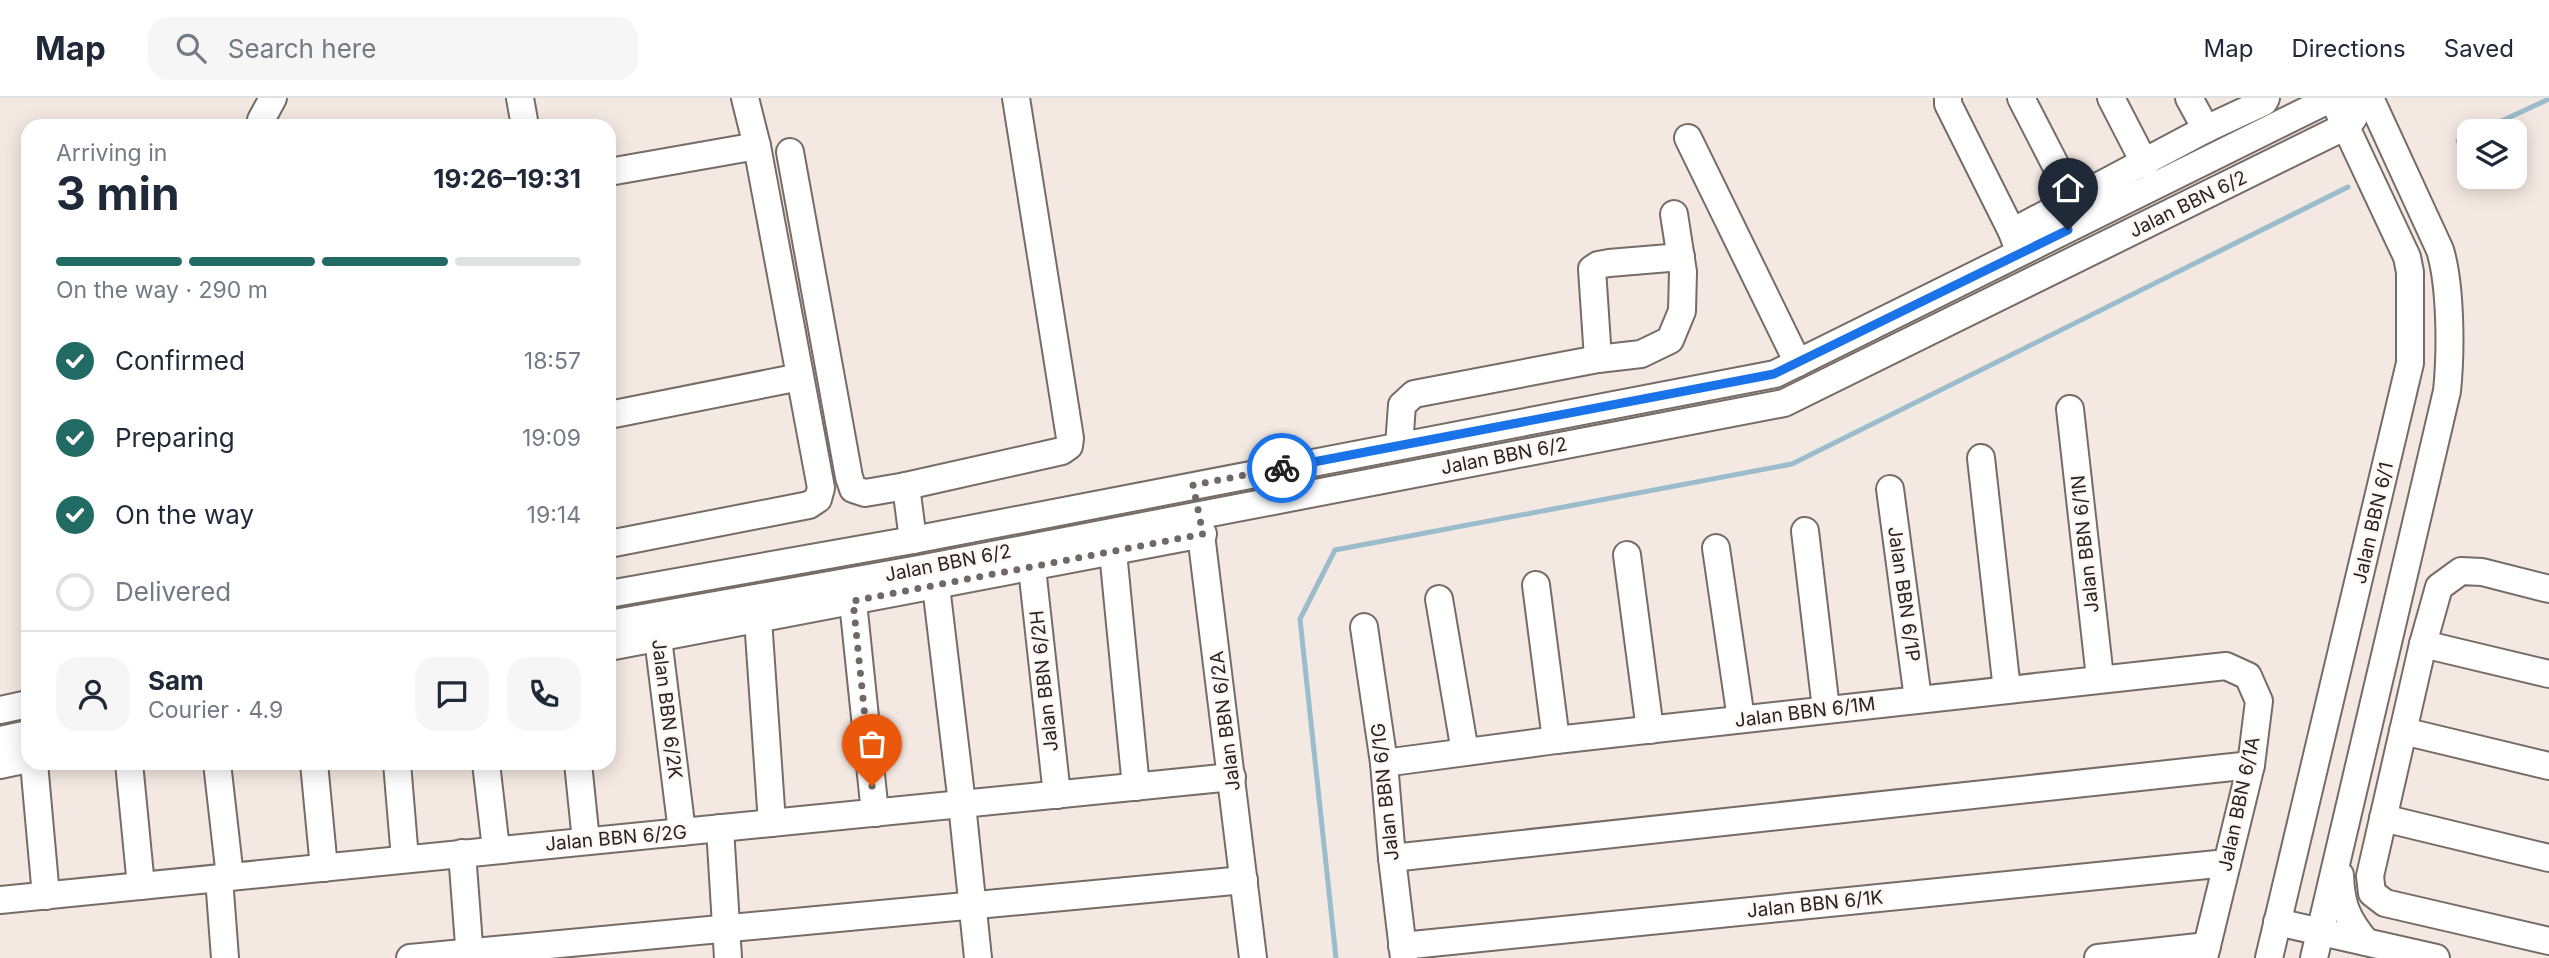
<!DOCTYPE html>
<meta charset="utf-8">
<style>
:root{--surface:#fff;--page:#f6f6f7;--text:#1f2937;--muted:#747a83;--line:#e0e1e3;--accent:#216b64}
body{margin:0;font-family:Inter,sans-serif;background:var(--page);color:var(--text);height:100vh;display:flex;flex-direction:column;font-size:26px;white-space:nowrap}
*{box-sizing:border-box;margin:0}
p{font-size:23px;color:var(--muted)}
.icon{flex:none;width:38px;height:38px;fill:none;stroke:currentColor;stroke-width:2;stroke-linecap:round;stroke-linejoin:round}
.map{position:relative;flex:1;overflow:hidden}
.sheet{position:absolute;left:21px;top:21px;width:595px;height:651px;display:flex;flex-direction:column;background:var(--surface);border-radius:21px;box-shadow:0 4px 18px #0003}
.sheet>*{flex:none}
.buttons{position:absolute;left:2457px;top:21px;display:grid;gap:14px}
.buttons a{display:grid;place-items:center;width:70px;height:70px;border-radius:14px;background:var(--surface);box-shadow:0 4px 18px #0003;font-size:35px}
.pin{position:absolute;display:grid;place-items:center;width:60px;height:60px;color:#fff;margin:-72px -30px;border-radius:50% 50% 50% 0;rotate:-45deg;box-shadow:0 0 7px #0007}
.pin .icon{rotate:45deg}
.courier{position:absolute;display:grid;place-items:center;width:70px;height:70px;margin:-35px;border:5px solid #1a73e8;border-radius:50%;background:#fff;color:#222;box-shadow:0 2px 9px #0007}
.summary em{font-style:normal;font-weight:700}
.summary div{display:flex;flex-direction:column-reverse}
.summary{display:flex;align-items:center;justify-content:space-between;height:119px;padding:0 35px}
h1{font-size:46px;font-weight:700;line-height:52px}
.bar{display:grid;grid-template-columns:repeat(4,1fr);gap:10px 7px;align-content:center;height:84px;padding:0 35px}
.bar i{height:9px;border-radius:5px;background:var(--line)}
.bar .on{background:var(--accent)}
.bar p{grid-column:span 4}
.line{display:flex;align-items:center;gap:18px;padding:0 35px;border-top:2px solid var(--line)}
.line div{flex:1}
.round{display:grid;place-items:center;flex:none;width:74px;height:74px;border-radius:21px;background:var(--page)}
ol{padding:0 35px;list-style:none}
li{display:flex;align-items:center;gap:21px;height:77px}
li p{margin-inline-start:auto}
li .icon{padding:7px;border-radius:50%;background:var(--accent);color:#fff;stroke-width:4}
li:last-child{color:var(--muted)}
li i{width:38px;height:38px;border:4px solid var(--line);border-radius:50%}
header{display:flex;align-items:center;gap:42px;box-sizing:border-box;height:98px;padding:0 35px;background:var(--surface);border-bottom:2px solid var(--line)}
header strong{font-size:33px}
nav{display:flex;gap:38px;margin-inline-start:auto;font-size:24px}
.search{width:490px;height:63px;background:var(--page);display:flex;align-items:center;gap:18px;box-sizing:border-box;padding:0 24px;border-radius:21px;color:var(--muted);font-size:26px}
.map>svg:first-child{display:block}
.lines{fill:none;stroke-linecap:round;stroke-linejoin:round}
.stream{stroke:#9abccb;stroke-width:5}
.minor-casing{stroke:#766c66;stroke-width:30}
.minor{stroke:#fff;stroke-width:26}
.done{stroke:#6f6865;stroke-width:7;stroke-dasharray:0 12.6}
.route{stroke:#1a73e8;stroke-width:9}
.labels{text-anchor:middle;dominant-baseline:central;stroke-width:5;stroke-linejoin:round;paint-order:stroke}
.street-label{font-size:19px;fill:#272321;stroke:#fef7f3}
</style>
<header>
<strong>Map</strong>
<div class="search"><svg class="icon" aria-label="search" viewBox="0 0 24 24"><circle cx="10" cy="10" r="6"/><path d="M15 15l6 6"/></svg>Search here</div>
<nav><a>Map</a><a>Directions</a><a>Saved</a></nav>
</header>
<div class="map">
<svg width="2549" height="860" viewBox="0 0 2549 860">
<rect width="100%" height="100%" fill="#f4e9e2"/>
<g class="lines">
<g class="stream">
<path d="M2480,33L2549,1"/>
<path d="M2458,43L2469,38"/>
<path d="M1336,860L1300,521L1335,452L1792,366L2348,89"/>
</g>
<defs>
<g id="minor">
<path d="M520,0L525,28"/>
<path d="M1948,0V6L2012,134L2018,150"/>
<path d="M2021,0L2073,101"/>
<path d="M2111,0L2145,66"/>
<path d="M2189,0L2206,31"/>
<path d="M261,28V22L273,0"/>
<path d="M1688,40L1798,265"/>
<path d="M790,54L849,379L853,391L865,395L906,388"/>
<path d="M609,74L757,48"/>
<path d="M2012,134L2206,31L2264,4L2266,0"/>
<path d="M1598,261L1592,171L1598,167L1609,165L1681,159"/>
<path d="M2070,311L2100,580"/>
<path d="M609,317L800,279"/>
<path d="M1399,348L1402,307L1414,296L1598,261L1641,256L1670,242L1682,213L1683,174L1674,116"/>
<path d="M1981,360L2007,592"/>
<path d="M1890,391L1918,601"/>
<path d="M1199,420L1253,860"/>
<path d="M1805,433L1826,611"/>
<path d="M913,442L906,388L1062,353L1069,348L1070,340L1016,0"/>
<path d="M609,446L809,407L818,401L821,390L757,48L745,0"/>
<path d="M1716,450L1741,621"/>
<path d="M1113,454L1136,689"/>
<path d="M1627,457L1650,632"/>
<path d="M1032,470L1057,697"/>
<path d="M1536,487L1556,642"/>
<path d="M936,488L962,706L978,860"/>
<path d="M2549,491L2482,474L2461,473L2439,489L2423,546L2370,778L2372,795L2385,805L2549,843"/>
<path d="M609,496L913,442L1775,276L2332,0"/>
<path d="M1439,501L1465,654"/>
<path d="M853,504L875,715"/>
<path d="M758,521L772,725"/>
<path d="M656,524L682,734"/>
<path d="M609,526L919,471L1784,305L2346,28C2356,20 2358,13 2355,0"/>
<path d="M1364,529L1384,665L1392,760L1404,860"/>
<path d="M2423,546L2549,576"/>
<path d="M609,549L1203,436"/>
<path d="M0,612L28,606"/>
<path d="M2403,633L2549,668"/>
<path d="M0,642L28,636"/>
<path d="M34,665L46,798"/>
<path d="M129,665L141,788"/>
<path d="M217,665L230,779"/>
<path d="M314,665L324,770"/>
<path d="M397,665L405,761"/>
<path d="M486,665L496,751"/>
<path d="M578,665L586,743"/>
<path d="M1384,665L1556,642L2226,568L2248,578L2259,603L2251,667L2204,860"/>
<path d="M0,667L28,661"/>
<path d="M2383,720L2549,760"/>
<path d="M720,730L728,860"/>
<path d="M462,755L470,860"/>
<path d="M1392,760L2251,667"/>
<path d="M2340,777C2341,807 2347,821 2366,844"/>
<path d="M219,780L225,860"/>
<path d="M0,802L1232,679"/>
<path d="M2277,824L2436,860"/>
<path d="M1402,848L2227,765"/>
<path d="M410,860L1244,782"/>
<path d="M2098,860L2207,848"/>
<path d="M2269,860L2410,265V174L2407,159L2338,12"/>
<path d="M2314,860L2447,293C2451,255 2451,188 2440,152L2370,0"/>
</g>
</defs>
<use href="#minor" class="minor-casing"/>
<use href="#minor" class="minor"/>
</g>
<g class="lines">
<path class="done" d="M872,688L853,503L1203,436L1193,387L1282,370"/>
<path class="route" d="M1282,370L1774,276L2068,132"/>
</g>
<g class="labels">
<g class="street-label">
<text transform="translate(2188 106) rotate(-26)">Jalan BBN 6/2</text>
<text transform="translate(1504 358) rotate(-11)">Jalan BBN 6/2</text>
<text transform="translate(2373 425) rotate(-77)">Jalan BBN 6/1</text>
<text transform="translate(2085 446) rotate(-96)">Jalan BBN 6/1N</text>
<text transform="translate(948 465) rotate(-11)">Jalan BBN 6/2</text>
<text transform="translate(1904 496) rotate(82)">Jalan BBN 6/1P</text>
<text transform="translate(1044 583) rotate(-96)">Jalan BBN 6/2H</text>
<text transform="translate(667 611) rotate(83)">Jalan BBN 6/2K</text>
<text transform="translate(1805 614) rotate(-7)">Jalan BBN 6/1M</text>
<text transform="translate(1225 623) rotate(-97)">Jalan BBN 6/2A</text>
<text transform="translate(1385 694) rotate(-96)">Jalan BBN 6/1G</text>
<text transform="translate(2239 706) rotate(-78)">Jalan BBN 6/1A</text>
<text transform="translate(616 740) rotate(-5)">Jalan BBN 6/2G</text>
<text transform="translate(1815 806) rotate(-6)">Jalan BBN 6/1K</text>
</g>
</g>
</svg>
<div class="buttons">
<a><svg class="icon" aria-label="layers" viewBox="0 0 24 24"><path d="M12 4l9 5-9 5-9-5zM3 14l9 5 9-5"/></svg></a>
</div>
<div class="pin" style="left:872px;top:688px;background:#ea580c"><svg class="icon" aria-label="bag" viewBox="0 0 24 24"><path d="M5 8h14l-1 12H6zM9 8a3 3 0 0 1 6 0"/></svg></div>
<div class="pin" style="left:2068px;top:132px;background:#1f2937"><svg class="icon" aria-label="home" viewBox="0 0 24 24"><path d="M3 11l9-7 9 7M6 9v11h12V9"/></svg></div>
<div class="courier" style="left:1282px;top:370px"><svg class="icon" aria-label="bike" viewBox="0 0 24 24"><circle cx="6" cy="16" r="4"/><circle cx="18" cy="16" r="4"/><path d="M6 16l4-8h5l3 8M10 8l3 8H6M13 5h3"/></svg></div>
<section class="sheet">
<div class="summary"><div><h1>3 min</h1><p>Arriving in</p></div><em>19:26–19:31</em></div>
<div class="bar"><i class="on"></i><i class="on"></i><i class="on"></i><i></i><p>On the way · 290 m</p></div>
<ol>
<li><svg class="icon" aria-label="check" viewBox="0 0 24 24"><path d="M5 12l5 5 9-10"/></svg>Confirmed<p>18:57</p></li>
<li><svg class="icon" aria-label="check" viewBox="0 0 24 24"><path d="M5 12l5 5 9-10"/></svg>Preparing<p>19:09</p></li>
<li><svg class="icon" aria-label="check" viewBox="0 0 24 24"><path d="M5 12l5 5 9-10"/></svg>On the way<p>19:14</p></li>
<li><i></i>Delivered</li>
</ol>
<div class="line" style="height:126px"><a class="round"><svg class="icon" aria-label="person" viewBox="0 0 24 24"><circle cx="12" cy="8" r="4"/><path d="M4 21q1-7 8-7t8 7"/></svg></a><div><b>Sam</b><p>Courier · 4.9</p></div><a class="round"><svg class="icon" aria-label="chat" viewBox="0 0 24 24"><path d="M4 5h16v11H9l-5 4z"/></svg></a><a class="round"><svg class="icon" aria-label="phone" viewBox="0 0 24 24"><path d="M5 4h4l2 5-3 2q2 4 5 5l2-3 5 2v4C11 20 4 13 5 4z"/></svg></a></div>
</section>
</div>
